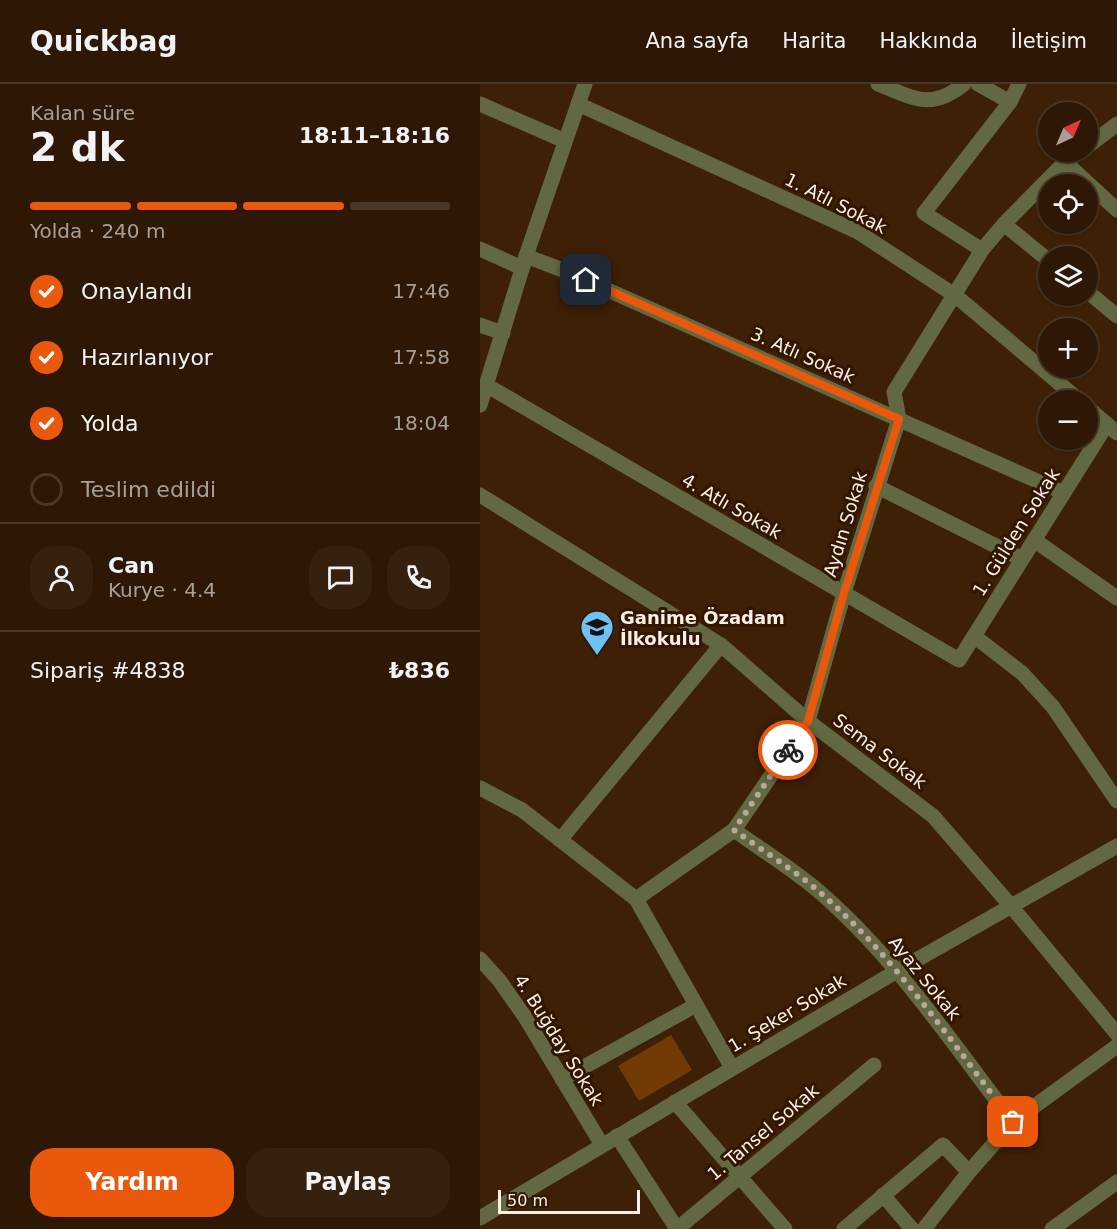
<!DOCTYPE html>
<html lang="tr">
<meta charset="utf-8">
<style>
:root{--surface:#2e1805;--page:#36210f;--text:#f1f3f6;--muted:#a7a09a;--line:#493727;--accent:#ea580c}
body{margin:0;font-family:"DejaVu Sans",sans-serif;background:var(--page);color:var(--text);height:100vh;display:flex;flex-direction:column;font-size:22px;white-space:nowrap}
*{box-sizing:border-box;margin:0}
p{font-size:20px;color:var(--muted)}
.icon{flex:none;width:33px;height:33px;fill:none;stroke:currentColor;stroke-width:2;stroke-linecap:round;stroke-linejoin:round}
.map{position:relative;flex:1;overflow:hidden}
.drawer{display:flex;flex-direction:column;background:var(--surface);width:480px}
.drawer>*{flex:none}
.needle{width:39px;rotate:44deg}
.buttons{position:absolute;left:558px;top:18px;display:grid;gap:12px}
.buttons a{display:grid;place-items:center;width:60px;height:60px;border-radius:50%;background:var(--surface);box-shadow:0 2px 4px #0004,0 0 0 2px var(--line);font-size:30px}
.scale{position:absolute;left:18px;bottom:15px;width:142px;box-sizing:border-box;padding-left:6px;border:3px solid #fcefe7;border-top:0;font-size:16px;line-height:21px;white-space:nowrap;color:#fcefe7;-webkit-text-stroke:4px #331600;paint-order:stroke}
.pin{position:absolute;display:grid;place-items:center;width:51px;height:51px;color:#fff;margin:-26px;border-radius:12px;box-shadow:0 3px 9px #0006}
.courier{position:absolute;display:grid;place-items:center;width:60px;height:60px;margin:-30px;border:4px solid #ea580c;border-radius:50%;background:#fff;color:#222;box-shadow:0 2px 8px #0007}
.summary em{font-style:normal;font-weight:600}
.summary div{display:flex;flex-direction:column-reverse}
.summary{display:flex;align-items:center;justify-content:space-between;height:102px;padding:0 30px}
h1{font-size:39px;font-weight:600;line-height:45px}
.bar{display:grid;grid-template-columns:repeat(4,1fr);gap:9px 6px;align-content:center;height:72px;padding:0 30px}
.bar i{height:8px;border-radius:4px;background:var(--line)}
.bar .on{background:var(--accent)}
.bar p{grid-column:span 4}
.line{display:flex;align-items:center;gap:15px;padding:0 30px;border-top:2px solid var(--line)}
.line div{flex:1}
.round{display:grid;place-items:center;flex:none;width:63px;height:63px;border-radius:24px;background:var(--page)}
ol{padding:0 30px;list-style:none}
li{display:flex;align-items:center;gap:18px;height:66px}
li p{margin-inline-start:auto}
li .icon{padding:6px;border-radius:50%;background:var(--accent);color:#fff;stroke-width:4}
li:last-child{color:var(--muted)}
li i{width:33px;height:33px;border:3px solid var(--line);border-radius:50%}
.cta{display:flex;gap:12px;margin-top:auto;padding:12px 30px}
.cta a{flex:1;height:69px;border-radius:24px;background:var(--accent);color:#fff;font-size:24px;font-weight:600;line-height:69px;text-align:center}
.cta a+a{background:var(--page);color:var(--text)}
header{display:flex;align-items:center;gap:36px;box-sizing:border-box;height:84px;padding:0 30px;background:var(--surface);border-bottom:2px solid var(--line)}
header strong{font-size:28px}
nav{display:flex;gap:33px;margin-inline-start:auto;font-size:21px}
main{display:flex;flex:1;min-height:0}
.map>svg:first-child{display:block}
.green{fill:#723a04}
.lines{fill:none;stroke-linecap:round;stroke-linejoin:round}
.minor{stroke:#626942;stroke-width:15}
.tertiary{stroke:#626942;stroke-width:15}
.done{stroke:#baa799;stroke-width:6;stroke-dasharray:0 10.8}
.route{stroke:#ea580c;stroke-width:8}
.labels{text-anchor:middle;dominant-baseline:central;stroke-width:6;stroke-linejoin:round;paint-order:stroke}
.street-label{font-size:18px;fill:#fcefe7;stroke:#331600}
.poi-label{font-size:18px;font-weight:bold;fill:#fcefe7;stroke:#331600;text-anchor:start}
</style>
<header>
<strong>Quickbag</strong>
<nav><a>Ana sayfa</a><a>Harita</a><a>Hakkında</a><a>İletişim</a></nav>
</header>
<main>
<section class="drawer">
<div class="summary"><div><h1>2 dk</h1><p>Kalan süre</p></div><em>18:11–18:16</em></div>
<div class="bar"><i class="on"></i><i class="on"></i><i class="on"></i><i></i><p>Yolda · 240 m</p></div>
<ol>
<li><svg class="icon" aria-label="check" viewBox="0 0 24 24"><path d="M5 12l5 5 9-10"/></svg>Onaylandı<p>17:46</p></li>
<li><svg class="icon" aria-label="check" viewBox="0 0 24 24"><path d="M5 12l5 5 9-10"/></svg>Hazırlanıyor<p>17:58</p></li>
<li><svg class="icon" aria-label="check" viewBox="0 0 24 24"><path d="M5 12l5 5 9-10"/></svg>Yolda<p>18:04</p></li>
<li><i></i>Teslim edildi</li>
</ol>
<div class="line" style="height:108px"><a class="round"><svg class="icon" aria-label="person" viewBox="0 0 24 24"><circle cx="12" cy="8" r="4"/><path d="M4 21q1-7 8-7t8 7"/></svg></a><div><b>Can</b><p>Kurye · 4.4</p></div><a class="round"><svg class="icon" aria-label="chat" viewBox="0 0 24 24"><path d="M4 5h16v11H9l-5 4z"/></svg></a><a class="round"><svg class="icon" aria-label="phone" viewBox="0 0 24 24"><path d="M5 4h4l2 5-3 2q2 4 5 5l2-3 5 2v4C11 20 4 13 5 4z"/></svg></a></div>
<div class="line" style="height:78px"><div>Sipariş #4838</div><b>₺836</b></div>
<div class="cta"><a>Yardım</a><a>Paylaş</a></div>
</section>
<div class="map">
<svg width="637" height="1145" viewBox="0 0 637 1145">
<rect width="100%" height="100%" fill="#3e2007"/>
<path class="green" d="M191,951L212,986L159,1017L138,982Z"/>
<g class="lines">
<g class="minor">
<path d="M398,0C434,14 451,27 484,0"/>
<path d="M498,0L530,18"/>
<path d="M0,20L85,57"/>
<path d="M98,20L378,148L476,212L599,316"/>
<path d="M608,62L637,40"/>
<path d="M585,78L637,126"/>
<path d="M524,140L568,176"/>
<path d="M0,165L42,184"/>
<path d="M502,166L444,129L530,18L539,0"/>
<path d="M46,172L85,187L584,409"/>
<path d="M608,208L637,232"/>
<path d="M0,241L23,249"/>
<path d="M6,301L479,576L627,340"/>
<path d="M608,324L637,349"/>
<path d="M396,402L542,475"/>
<path d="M0,411L241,561L328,637L453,732L531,822L637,950"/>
<path d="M554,456L637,514"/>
<path d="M494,552L542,589L573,623L637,717"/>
<path d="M0,704L42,726L156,815L252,984"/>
<path d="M254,746C283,767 316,787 343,811C417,876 473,960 533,1038"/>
<path d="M80,756L241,561"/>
<path d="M156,815L254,746L328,637L364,509L419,335L414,308L502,166L524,140L585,78L600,68"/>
<path d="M0,875L19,896L45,933L122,1061"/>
<path d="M82,995L216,921"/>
<path d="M195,1018L305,1145"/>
<path d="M137,1052L197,1145"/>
<path d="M403,1111L432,1145"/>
<path d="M0,1134L417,887L637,762"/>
<path d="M197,1145L394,981"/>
<path d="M364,1145L463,1061L489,1088L533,1038L637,962"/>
<path d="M444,1145L489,1088"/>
<path d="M572,1145L637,1098"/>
</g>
<path class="tertiary" d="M0,321L46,172L105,0"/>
</g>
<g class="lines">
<path class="done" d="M308,666L254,746C283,767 316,787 343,811C417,876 473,960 533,1038"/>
<path class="route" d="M106,196L419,335L364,509L328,637L308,666"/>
</g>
<defs>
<symbol id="school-pin" viewBox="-11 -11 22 30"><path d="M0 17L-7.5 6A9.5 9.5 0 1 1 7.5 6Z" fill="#6ec2f3" stroke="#331600"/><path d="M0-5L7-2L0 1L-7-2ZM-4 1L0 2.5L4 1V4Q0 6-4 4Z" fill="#111"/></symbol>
</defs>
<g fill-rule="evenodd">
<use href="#school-pin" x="98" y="524" width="38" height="52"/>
</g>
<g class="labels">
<g class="street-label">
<text transform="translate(356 119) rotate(27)">1. Atlı Sokak</text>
<text transform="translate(323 271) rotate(24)">3. Atlı Sokak</text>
<text transform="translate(252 422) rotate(30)">4. Atlı Sokak</text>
<text transform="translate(365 440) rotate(-73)">Aydın Sokak</text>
<text transform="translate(536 448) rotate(-58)">1. Gülden Sokak</text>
<text transform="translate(400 667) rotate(37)">Sema Sokak</text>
<text transform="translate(445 894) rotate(51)">Ayaz Sokak</text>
<text transform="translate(307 929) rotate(-31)">1. Şeker Sokak</text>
<text transform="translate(79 956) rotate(58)">4. Buğday Sokak</text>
<text transform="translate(283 1048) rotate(-40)">1. Tansel Sokak</text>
</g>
<g class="poi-label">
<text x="140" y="533">Ganime Özadam<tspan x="140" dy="21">İlkokulu</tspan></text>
</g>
</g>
</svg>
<div class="buttons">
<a><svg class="needle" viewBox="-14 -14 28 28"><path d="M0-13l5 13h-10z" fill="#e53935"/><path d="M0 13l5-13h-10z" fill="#a7a09a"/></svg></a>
<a><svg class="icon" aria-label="locate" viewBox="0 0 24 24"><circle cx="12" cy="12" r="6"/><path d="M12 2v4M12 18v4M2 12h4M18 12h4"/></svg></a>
<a><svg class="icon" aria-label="layers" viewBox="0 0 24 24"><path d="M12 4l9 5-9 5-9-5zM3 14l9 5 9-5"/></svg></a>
<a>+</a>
<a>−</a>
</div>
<div class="scale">50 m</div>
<div class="pin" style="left:533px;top:1038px;background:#ea580c"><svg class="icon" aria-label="bag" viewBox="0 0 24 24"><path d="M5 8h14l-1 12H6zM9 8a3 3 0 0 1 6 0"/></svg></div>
<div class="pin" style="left:106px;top:196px;background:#1f2937"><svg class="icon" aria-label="home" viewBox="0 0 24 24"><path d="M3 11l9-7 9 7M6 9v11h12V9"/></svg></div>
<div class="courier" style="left:308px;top:666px"><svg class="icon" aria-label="bike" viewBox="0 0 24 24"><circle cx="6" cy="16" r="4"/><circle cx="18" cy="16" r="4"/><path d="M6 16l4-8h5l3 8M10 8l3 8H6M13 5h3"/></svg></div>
</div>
</main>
